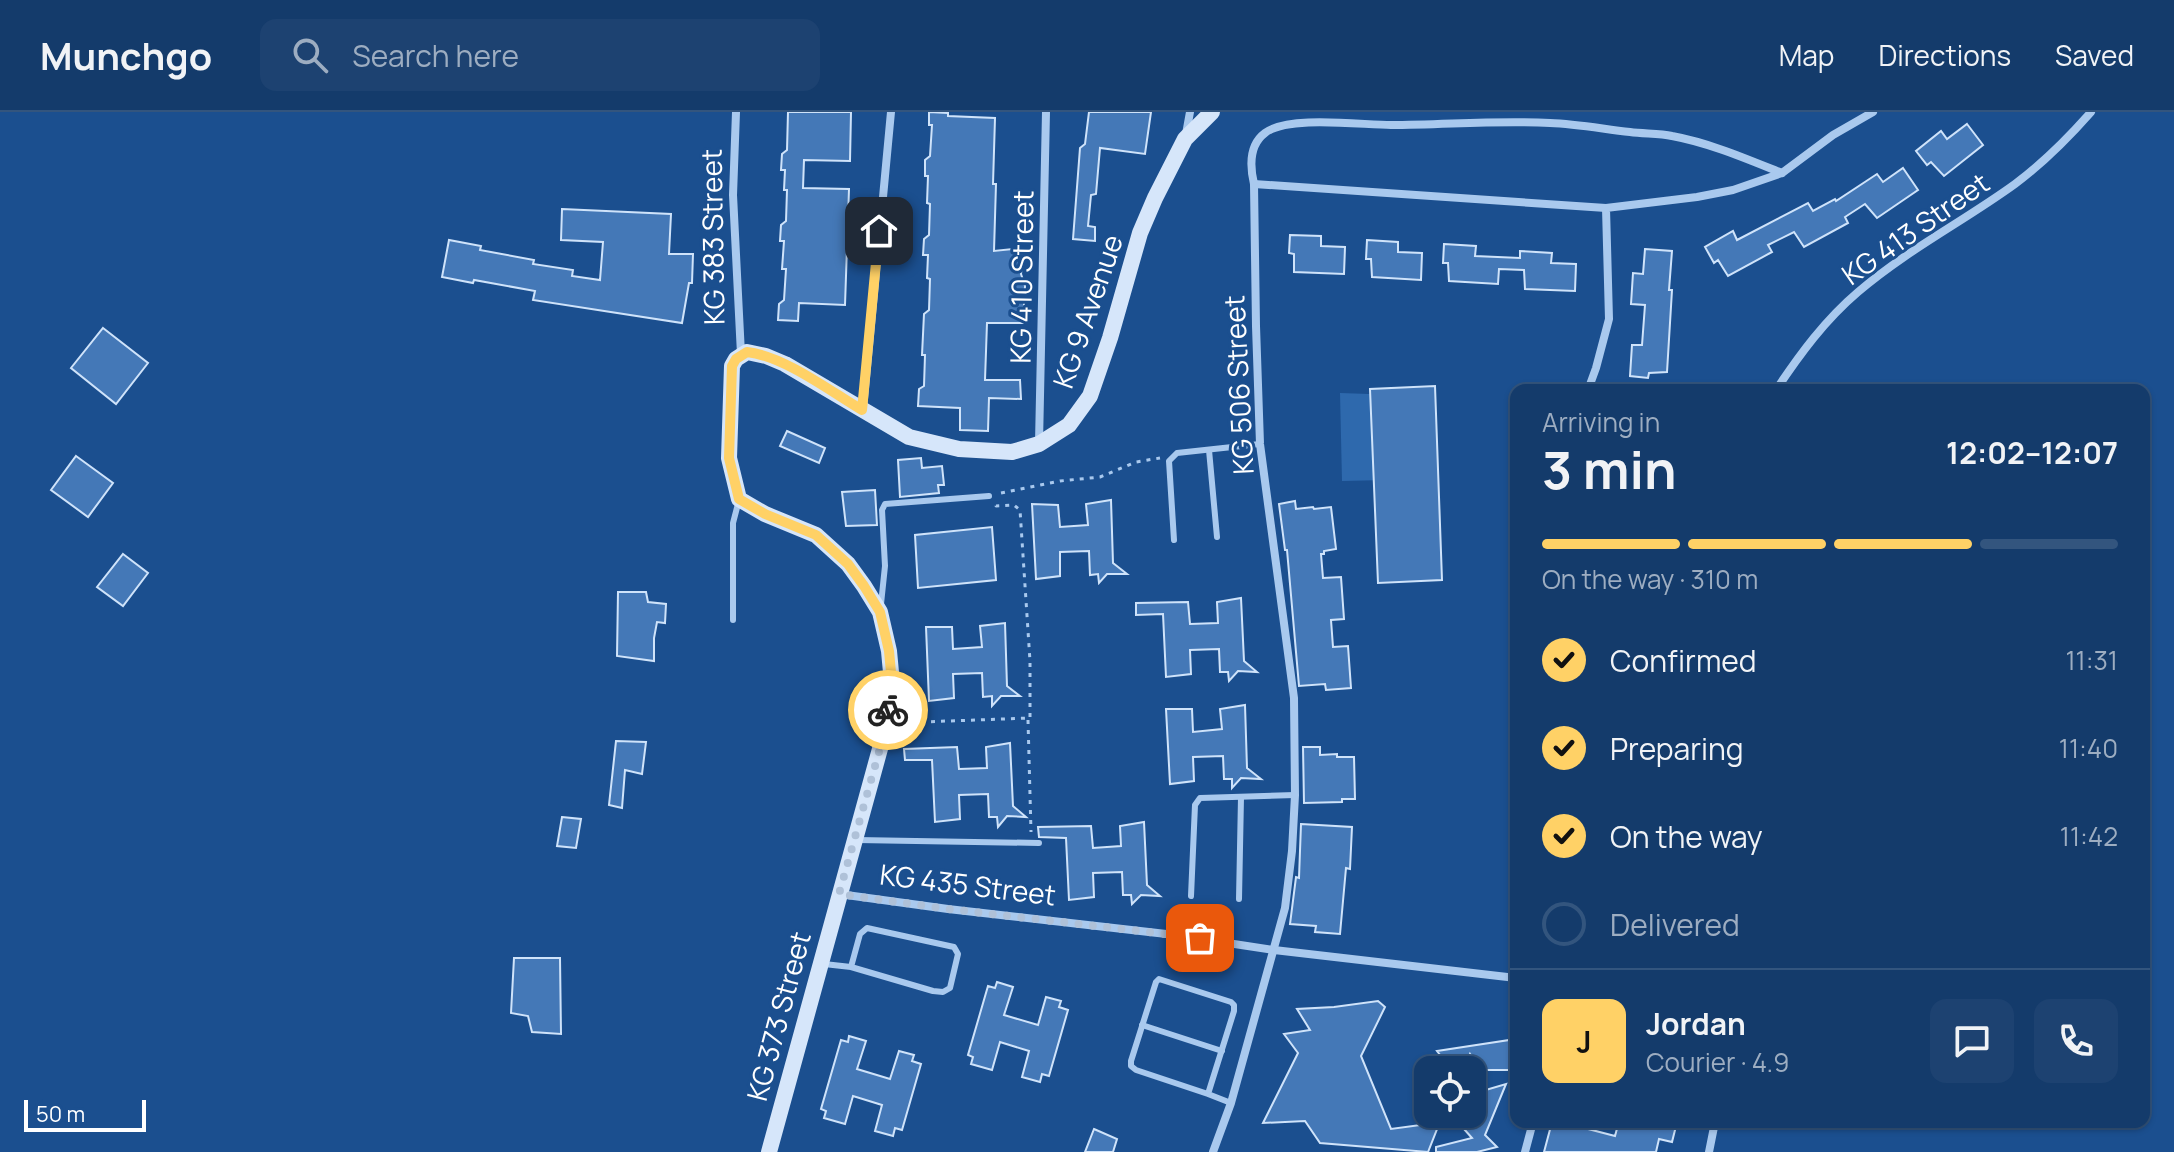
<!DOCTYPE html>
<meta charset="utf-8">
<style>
:root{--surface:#143b6b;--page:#1d4271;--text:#f1f3f6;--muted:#9dadc1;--line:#33557e;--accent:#ffd166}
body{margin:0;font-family:Manrope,sans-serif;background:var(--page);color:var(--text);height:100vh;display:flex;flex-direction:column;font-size:30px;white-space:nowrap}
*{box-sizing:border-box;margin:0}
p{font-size:26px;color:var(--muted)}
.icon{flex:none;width:44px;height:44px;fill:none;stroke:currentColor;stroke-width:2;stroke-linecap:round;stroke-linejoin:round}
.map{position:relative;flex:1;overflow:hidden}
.panel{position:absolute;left:1510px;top:272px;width:640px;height:744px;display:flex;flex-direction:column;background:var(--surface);border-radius:16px;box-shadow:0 2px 6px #0004,0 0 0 2px var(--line)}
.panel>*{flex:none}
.tools{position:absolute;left:1414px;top:944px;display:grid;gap:16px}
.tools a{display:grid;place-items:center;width:72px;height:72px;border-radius:16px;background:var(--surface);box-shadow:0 2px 6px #0004,0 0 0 2px var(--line);font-size:40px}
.scale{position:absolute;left:24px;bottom:20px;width:122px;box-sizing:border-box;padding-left:8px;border:4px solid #fff;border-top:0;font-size:22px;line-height:28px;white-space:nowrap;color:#fff;-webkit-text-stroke:6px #1b4f8f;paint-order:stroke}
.pin{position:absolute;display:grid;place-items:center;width:68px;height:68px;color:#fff;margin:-34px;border-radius:16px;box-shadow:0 4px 12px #0006}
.courier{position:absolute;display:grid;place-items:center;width:80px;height:80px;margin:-40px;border:6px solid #ffd166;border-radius:50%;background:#fff;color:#222;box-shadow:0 2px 10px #0007}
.head em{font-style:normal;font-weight:700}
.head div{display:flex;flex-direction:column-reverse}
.head{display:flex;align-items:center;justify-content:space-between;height:136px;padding:0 32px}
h1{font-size:52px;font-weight:700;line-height:60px}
.bar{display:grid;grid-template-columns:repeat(4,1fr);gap:12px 8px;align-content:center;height:96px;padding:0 32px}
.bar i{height:10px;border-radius:6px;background:var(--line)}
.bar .selected{background:var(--accent)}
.bar p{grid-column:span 4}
.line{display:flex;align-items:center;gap:20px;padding:0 32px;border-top:2px solid var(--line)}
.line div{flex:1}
.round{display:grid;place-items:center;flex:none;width:84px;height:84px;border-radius:16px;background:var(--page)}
ol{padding:0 32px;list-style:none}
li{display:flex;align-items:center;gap:24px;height:88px}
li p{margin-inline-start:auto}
li .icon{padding:8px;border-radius:50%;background:var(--accent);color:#111;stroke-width:4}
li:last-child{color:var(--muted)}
li i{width:44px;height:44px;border:4px solid var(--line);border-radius:50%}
header{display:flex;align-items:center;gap:48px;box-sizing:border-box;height:112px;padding:0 40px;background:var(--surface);border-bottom:2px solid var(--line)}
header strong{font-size:38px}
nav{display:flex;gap:44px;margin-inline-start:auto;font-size:28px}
.search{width:560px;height:72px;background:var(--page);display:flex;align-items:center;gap:20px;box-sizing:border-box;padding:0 28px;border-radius:16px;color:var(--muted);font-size:30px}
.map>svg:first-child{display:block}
.green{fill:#2e69ad}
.building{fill:#4478b7;stroke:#cfe3fa;stroke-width:2}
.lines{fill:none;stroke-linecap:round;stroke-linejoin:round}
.path{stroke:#a9c9ee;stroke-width:3;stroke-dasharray:4 6;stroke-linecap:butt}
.lane{stroke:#a9c9ee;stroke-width:6}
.street{stroke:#a9c9ee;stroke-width:8}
.secondary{stroke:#d6e6fa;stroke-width:16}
.done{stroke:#afc1d8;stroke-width:8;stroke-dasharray:0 14.4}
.route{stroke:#ffd166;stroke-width:10}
.labels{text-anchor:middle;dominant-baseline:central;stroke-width:6;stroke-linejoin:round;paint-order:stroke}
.street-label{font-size:28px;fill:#fff;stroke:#1b4f8f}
</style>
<header>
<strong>Munchgo</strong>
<div class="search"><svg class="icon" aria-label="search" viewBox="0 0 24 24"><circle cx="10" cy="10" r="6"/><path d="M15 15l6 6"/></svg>Search here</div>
<nav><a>Map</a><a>Directions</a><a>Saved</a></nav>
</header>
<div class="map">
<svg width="2174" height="1040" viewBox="0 0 2174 1040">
<rect width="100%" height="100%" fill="#1b4f8f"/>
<path class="green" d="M1340,281L1427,284L1429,367L1342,369Z"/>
<g class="building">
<path d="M788,0H851L850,49L804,48L803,76L849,77L845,193L799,191L798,209L778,208L779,192L784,188L786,157H782L784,129H780L781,113L786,109L787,78H784L785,58H781L782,42L787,38Z"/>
<path d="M929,0L948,1V4L995,6L993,72H996L994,139L1024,136L1021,162L1025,174L1023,211H987L985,268H1020L1021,287L989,286L988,319L960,318V296L918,294L919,277L924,274L925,243H922L924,202L929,198L930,167L927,166L928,143H923L924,127L929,123L930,92L927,91L928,64H925V48L930,44L932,13H929Z"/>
<path d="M1089,0H1151L1145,42L1100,36L1096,82L1091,83L1088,114L1095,115V129L1073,127L1080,36L1085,32Z"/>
<path d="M1967,12L1983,33L1944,64L1931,50L1927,53L1916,39L1941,19L1947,27Z"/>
<path d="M1903,56L1918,78L1877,106L1865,92L1845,105L1848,111L1804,135L1794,120L1768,133L1772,140L1728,164L1718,148L1714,151L1705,135L1733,119L1737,128L1808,91L1813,99L1835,87L1836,89L1877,62L1883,70Z"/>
<path d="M562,97L671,102L669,142H693L692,171H689L682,211L533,188L535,179L474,168L473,171L442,165L449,128L481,134L480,138L534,148L533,152L573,158L572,164L600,168L603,130L561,128Z"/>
<path d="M1290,123L1321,124V134L1345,135L1344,162L1294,160V142L1289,141Z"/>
<path d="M1367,128L1398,130V140L1422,141L1421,168L1372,165L1371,147H1366Z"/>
<path d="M1444,132L1476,134L1475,144L1520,146V139L1552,141L1551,151L1576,152L1575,179L1525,177L1524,158L1499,157L1498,172L1449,169L1448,151H1443Z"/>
<path d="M1645,137L1672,139L1669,178H1672L1667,260L1649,261L1648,266L1630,264L1632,233H1642L1645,193L1631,192L1633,161L1643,162Z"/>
<path d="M103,216L148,251L116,292L71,256Z"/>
<path d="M1435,274L1442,468L1378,471L1370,277Z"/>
<path d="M787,319L825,336L819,351L780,334Z"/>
<path d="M76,344L113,371L88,405L51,378Z"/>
<path d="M921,346L922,356L942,354L944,373H938L939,381L900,385L898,348Z"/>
<path d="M875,378L877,413L846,414L842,380Z"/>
<path d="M1111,388L1113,451L1127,462H1107L1099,471L1098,462L1090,463L1089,439L1060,440V464L1036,467L1032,392L1058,393L1060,415L1088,413L1086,392Z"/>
<path d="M1295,389L1296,397L1313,395L1314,397L1331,395L1336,437L1324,439V442H1321L1323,466L1341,465L1344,507L1331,508L1333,535L1348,534L1351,576L1326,578L1325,572L1299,574L1287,438H1285L1279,392Z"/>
<path d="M992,415L996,468L918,476L915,423Z"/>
<path d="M123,442L148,461L123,494L97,475Z"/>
<path d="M618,480H646L648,490L666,492L665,511L657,510L654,526V549L617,544Z"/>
<path d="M1241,486L1244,549L1257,560L1238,559L1229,569L1228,560H1220L1219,537L1190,538L1191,562L1166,565L1163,502L1136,503V491L1188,490L1190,512L1218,511L1217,490Z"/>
<path d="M1005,511L1007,574L1020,584H1001L992,594V584L983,585L982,561L953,562L954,586L929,589L926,515H952L953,537L982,535L980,514Z"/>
<path d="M1245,593L1247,656L1261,667L1241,666L1232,676V667H1224L1223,644L1193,645L1194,669L1170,672L1166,597H1192L1193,620L1222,617L1220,597Z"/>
<path d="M616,629L646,630L642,662L625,658L622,696L609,693Z"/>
<path d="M1010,631L1013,694L1026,705L1007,704L998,715L997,705H989L988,682L959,683L960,707L935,710L932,648H905L904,637L957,635L959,657L987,656L986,635Z"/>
<path d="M1303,635H1320V643L1337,642V645H1354L1355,687H1342V690L1304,691Z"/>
<path d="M562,705L581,707L576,736L557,734Z"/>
<path d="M1144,710L1147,773L1160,784L1141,783L1132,792L1131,783H1123L1122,760L1093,761L1094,785L1069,788L1066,726L1039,725L1038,715L1091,714L1093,736L1121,734L1120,714Z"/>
<path d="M1301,712L1352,715L1350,757L1346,756L1340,822L1315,820L1316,814L1290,812L1296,765L1299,766Z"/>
<path d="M514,846H560L561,922L532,920L528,904L511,901Z"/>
<path d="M997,870L1013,875L1004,903L1038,913L1046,885L1061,889L1059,895L1068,898L1049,964L1042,962L1040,970L1022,965L1029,939L1000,930L992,958L971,952L973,945L968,943L988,874L995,876Z"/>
<path d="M1378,889L1385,895L1361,944L1391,1017L1428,1012L1421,1002H1443L1428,1040L1320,1031L1305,1009L1263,1011L1298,941L1284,922L1310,918L1297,897L1334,895Z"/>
<path d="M849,924L866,929L857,957L890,967L899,939L914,943L912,949L921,952L902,1018L895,1016L893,1024L875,1019L882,993L853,984L845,1012L824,1006L826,999L821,997L841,928L848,930Z"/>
<path d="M1516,927V947L1511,958H1481L1470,942L1464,958H1452L1437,939Z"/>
<path d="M1506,972L1485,1023L1497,1035L1477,1040H1436V1035L1472,1026L1456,1008L1482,1001L1472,989V982Z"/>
<path d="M1552,1010H1570L1569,1012L1615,1024L1618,1013L1623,1014V1010H1677L1672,1030L1659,1027L1656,1040H1544Z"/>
<path d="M1094,1017L1117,1027L1113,1040H1085Z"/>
</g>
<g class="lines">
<g class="path">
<path d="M1001,381L1060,369L1100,365L1136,350L1160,346"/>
<path d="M1028,608L1031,720"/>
<path d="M921,610L1030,606V549L1020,398L1014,393L996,394L995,390"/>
</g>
<g class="lane">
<path d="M1209,338L1217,425"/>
<path d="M1174,428L1169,349L1177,341L1260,332"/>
<path d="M881,492L885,454L882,398L885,392L989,384"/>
<path d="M733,508V411L739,388"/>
<path d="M857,728L1039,731"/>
<path d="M1191,784L1195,693L1200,686L1295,683"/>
<path d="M1239,787L1241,685"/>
<path d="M824,852L851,855L933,879L943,880L950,876L958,842L954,835L867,816L860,822L851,855"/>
<path d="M1142,913L1222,939"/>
<path d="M1208,982L1234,899V893L1231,890L1159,867L1156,870L1131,949V954L1136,958L1208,982L1231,991"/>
</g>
<g class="street">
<path d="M736,0L733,83L741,242"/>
<path d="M1186,22L1190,0"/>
<path d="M1254,72L1606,96"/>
<path d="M1588,278L1596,256L1609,207L1606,96L1697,85L1733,78L1782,61L1833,23L1873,0"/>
<path d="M1776,278C1800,242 1825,208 1858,180C1907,138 1964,109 2015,72C2043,51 2069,25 2091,0"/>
<path d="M863,298L891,0"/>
<path d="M1039,331L1046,0"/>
<path d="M839,782L948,797L1175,823L1274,838L1516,866"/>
<path d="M1213,1040L1231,991L1285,796L1292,739L1295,683L1294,586L1260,332L1256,214L1254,72C1250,55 1249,33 1265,21C1288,3 1361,13 1391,13C1444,13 1497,8 1550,11C1577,12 1603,17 1630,20C1644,22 1659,21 1672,24C1710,31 1747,47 1782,61"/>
<path d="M1525,1040L1533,1010"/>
<path d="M1709,1040L1715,1010"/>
</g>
<path class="secondary" d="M769,1040L886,615L892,571L889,539L880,500L864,474L848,452L816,423L765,402L739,387L729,346L732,254L736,247L747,240L766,244L785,252L909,325L959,337L1012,340L1039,332L1069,313L1090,284L1110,226L1140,121L1155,86L1185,27L1212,0"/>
</g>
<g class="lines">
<path class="done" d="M888,598L886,615L839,782L948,797L1200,826"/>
<path class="route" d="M879,119L862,298C830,279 784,244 747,240L736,247L732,254L729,346L739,387L765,402L816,423L848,452L864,474L880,500L889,539L892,571L888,598"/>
</g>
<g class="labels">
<g class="street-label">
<text transform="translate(1915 116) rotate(-35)">KG 413 Street</text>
<text transform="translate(712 125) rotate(-91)">KG 383 Street</text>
<text transform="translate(1021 165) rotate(-89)">KG 410 Street</text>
<text transform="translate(1087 199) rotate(-71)">KG 9 Avenue</text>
<text transform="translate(1238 273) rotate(-93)">KG 506 Street</text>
<text transform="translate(968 772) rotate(7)">KG 435 Street</text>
<text transform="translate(778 904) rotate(-75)">KG 373 Street</text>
</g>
</g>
</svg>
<div class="tools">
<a><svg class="icon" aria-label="locate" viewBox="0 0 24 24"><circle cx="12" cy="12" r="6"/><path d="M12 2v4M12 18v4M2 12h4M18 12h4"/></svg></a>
</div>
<div class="scale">50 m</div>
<div class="pin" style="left:1200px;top:826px;background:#ea580c"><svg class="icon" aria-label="bag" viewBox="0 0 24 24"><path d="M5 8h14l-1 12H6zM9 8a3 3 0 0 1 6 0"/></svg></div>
<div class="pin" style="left:879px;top:119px;background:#1f2937"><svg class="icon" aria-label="home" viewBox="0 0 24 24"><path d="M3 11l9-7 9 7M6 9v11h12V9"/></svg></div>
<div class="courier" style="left:888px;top:598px"><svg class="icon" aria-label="bike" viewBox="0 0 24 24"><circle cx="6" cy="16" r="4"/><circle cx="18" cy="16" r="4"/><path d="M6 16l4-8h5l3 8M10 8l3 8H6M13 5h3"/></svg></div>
<section class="panel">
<div class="head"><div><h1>3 min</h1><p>Arriving in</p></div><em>12:02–12:07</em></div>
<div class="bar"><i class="selected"></i><i class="selected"></i><i class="selected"></i><i></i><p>On the way · 310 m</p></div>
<ol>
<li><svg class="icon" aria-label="check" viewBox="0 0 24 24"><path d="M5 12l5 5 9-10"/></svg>Confirmed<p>11:31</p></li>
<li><svg class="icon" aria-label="check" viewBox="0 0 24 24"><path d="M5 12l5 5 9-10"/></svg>Preparing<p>11:40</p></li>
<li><svg class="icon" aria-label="check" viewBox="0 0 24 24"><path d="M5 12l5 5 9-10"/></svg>On the way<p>11:42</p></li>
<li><i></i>Delivered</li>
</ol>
<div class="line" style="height:144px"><b class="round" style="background:var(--accent);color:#111">J</b><div><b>Jordan</b><p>Courier · 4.9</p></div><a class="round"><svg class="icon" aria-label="chat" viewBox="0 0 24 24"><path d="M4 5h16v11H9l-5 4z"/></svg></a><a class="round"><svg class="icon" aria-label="phone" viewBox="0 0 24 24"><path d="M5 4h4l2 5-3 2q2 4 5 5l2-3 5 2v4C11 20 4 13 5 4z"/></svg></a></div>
</section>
</div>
